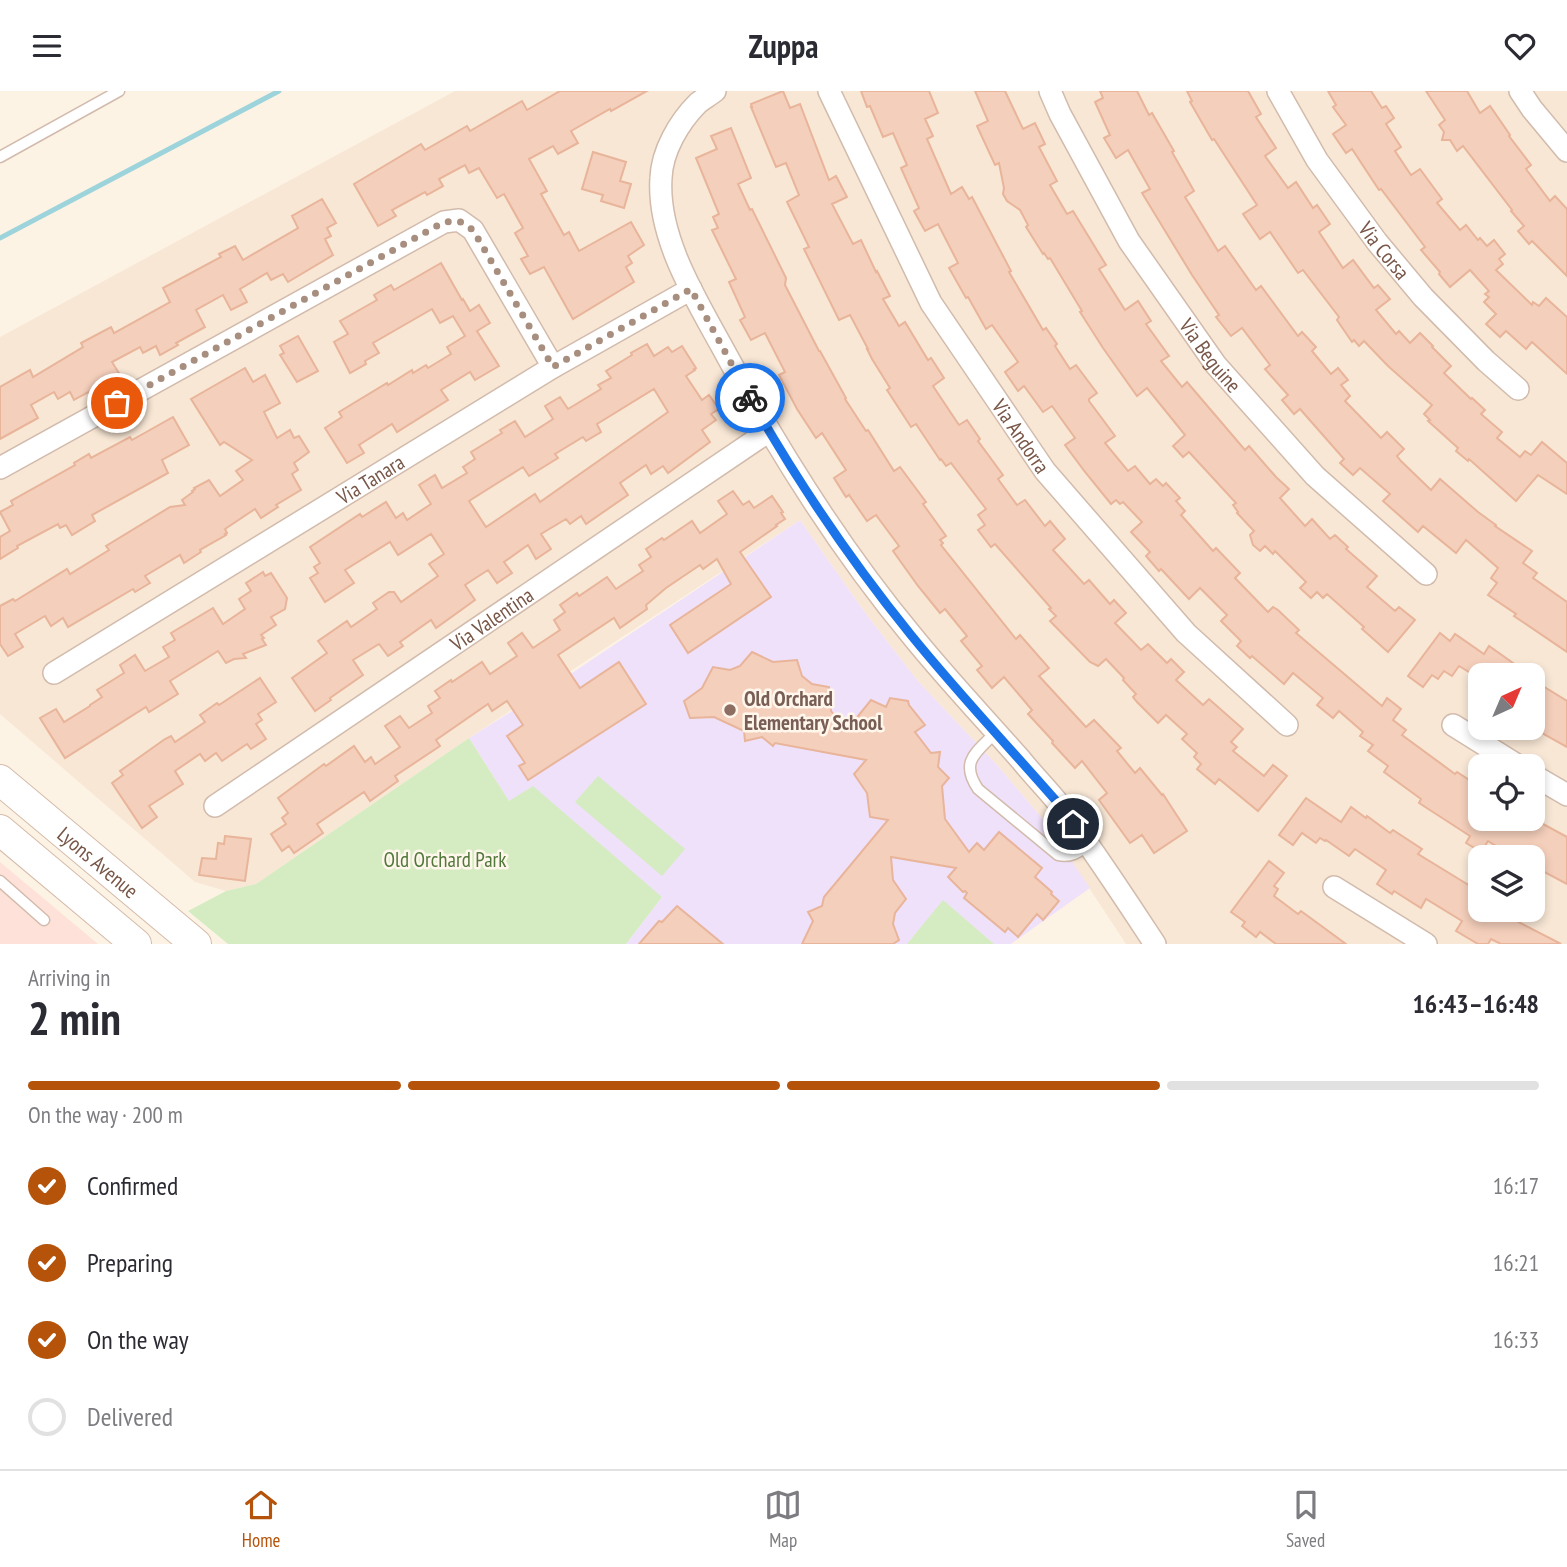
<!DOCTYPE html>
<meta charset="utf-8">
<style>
:root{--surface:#fff;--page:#f2f2f3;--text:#2b2b33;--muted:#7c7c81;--line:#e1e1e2;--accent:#b45309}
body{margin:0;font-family:"PT Sans Narrow",sans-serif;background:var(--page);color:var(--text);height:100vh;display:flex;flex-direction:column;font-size:26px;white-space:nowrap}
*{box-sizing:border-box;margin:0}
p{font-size:23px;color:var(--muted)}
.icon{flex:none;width:38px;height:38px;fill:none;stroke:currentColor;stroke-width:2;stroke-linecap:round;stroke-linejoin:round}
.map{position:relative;height:853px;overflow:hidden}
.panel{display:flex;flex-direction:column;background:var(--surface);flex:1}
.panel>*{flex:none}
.needle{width:46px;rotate:44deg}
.controls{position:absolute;left:1468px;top:572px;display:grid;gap:14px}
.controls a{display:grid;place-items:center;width:77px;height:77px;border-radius:14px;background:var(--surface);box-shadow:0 4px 10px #0003;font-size:35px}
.pin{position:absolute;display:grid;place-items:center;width:60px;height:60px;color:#fff;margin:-30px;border:4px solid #fff;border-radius:50%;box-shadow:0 2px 7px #0007}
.courier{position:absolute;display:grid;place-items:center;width:70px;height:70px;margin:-35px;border:5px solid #1a73e8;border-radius:50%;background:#fff;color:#222;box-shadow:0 2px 9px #0007}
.overview em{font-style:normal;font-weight:700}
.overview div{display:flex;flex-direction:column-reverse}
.overview{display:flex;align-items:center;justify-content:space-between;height:119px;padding:0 28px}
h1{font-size:46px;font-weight:700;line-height:52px}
.bar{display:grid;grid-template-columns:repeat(4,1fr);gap:10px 7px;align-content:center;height:84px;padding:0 28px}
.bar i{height:9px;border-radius:5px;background:var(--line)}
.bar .current{background:var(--accent)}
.bar p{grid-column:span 4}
ol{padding:0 28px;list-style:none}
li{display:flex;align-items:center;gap:21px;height:77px}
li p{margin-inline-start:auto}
li .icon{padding:7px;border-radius:50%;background:var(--accent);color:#fff;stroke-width:4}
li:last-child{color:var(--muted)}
li i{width:38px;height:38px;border:4px solid var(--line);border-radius:50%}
header{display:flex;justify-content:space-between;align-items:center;height:91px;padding:0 28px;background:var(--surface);font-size:32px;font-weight:700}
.menu{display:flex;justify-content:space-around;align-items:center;height:98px;border-top:2px solid var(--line);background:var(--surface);font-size:19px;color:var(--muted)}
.menu a{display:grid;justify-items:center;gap:4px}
.menu .current{color:var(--accent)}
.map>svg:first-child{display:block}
.residential{fill:#f8e7d5;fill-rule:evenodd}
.commercial{fill:#fee1d8}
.education{fill:#f0e1fa}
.green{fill:#d5ecc2}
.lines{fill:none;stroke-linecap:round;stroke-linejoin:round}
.stream{stroke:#9dd4db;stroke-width:5}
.building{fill:#f4cfbb;stroke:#e8b49a;stroke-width:2;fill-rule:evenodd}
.service-casing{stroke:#d2bbac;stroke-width:13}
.minor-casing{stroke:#d2bbac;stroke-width:24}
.secondary-casing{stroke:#d5bbaa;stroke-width:32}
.service{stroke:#fff;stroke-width:10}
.minor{stroke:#fff;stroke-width:21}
.secondary{stroke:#fff;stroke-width:30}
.done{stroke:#a78e7f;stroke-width:7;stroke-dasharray:0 12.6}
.route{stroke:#1a73e8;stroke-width:9}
.education-dot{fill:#8d6e63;stroke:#fff7ec;stroke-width:2.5}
.labels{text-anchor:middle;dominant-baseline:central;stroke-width:5;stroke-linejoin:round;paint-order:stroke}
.street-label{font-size:21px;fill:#785748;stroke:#fff7ec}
.education-label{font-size:21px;font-weight:bold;fill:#785e54;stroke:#fff7ec;text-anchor:start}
.park-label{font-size:21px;fill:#52793c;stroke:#fff7ec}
</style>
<header><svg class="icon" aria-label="menu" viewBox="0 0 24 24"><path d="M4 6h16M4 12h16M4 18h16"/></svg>Zuppa<svg class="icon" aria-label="heart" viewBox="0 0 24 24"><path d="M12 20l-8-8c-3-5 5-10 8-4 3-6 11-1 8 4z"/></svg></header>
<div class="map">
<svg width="1567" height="853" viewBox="0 0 1567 853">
<rect width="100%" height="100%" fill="#fdf3e5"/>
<path class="residential" d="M455,0H1567V853H1126L1047,733L998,675L918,590L866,523L800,429L469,647L256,793L226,800L195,791L0,623V246ZM1480,584H1533V637H1480ZM1480,676H1533V728H1480ZM1480,766H1533V819H1480Z"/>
<path class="commercial" d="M0,771L98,853H0Z"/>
<path class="education" d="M800,429L866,523L918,590L998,675L1047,733L1090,797L1011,853H994L943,810L907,853H626L662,806L509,710L469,647L569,584Z"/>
<g class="green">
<path d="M469,647L509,710L533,695L662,806L626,853H228L188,820L226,800L256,793Z"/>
<path d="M598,685L685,758L662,785L575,711Z"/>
<path d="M943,809L994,853H907Z"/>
</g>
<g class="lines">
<path class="stream" d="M0,147L279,0"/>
</g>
<g class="building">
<path d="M560,0H647L611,20L610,18L571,40L578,52L558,63L553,55L529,68L547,100L541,103L564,144L569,141L579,160L631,131L644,154L628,165L632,172L626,176L634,191L573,228L544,176L530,183L521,168L528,165L515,142L523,137L504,103L497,107L479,77L469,82L465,74L439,88L443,95L427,104L425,101L392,119L396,125L378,135L354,93L421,53L425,59L467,35L470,40L522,10L527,19Z"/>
<path d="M783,0L790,17L800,13L829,89L836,85L847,106L832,113L853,153L861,149L876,181L877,180L890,205L883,208L899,235L905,231L928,269L931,267L944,287L933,295L959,334L967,329L980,348L978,350L1003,384L998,388L1017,414L1025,409L1045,435L1050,430L1065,448L1053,459L1084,493L1089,489L1110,513L1114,509L1126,522L1115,532L1141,559L1148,553L1167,572L1171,568L1184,581L1176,589L1203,614L1209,608L1243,638L1231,651L1237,656L1233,660L1264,685L1273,674L1287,685L1258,720L1219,688L1215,693L1197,678L1201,673L1194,666L1197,662L1182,648L1187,643L1166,624L1158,632L1137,611L1133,606L1136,603L1123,589L1124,587L1106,568L1098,575L1090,571L1050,530L1056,525L1049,518L1051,517L995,453L991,456L978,439L985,434L978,424L986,418L951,372L946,375L941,368L940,369L916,333L911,336L887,299L890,297L872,268L867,258H868L850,224L839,229L804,158L809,156L787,111L799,104L786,72L776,76L751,16H752L751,13Z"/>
<path d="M861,0H929L938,22L925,28L933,45L927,48L951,103L962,96L969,108L972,106L1011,180L1009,181L1043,239L1046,237L1057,253L1055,255L1070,278L1076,274L1097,302L1089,308V310L1115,345L1105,352L1128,380L1135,375L1150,393L1156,388L1163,395L1166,392L1180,407L1176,410L1185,420L1181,424L1213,460L1216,457L1240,482L1235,487L1268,521L1273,516L1278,519L1299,539L1296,542L1382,615L1387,607L1401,618L1393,629L1406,639L1402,644L1455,683L1457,681L1480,696V728H1534L1567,746V793L1533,775V766H1514L1488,750L1481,761L1466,752L1470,745L1419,712L1421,708L1384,681L1388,675L1368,660L1373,654L1360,645L1363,641L1339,620L1333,627L1317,614L1323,607L1293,582L1284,593L1252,565L1250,567L1237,555L1241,550L1221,530L1227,524L1200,497L1189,508L1161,478L1159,480L1146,465L1150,461L1131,441L1142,431L1123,411L1120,413L1116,409L1111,413L1085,381L1065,354L1075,347L1052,315L1043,321L1024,295L1018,300L1005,281L1018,271L992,234L986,238L968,206L966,207L949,177L958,172L938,133L925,140L914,120L919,117L901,77L907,74L893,42L883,46L870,15L867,16Z"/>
<path d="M975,0H1005L1023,38L1035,32L1045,53L1039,56L1057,90L1050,94L1067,123L1073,120L1106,174L1099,178L1125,219L1138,210L1151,230L1146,233L1169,265L1161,270L1182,296L1187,291L1245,359L1249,355L1276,386L1289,398L1280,407L1305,435L1312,428L1330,448L1335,444L1348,456L1346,458L1377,485L1367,496L1395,520L1399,516L1415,529L1388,561L1362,538L1364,536L1327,503L1323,507L1317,501L1311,507L1300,497L1306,491L1275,460L1273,463L1265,455L1260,460L1253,454L1250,444L1254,440L1237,422L1238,421L1233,414L1236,412L1189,361L1183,366L1173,355L1185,344L1147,297L1137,305L1103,257L1080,221L1082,220L1050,167L1048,168L1044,162L1043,163L1026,136L1028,134L1020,119L1007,110L1003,103L1004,97L999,72L995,74L977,35L988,30Z"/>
<path d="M1100,0H1137L1149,24L1152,22L1174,60L1172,61L1194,100L1185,106L1218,160L1225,155L1256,199L1261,195L1298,245L1302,241L1316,256L1312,260L1331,283L1338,277L1348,289L1341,294L1350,305L1345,310L1381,347L1387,341L1404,358L1397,365L1401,370L1431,399L1440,388L1478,421L1496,434L1495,435L1532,460L1523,472L1537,482L1533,487L1567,511V561L1514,525L1516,523L1488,504L1497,492L1491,487L1498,477L1466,449L1456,462L1423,435L1418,441L1383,410L1390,403L1360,377L1353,384L1340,372L1344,368L1300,318L1294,323L1282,309L1288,304L1265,278L1270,274L1242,237L1231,245L1216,226L1219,224L1192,184L1142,102L1150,98L1128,59L1116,67L1104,47L1110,44L1095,11L1103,7Z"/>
<path d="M1187,0H1248L1261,23L1256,26L1276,57L1265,65L1288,97L1296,91L1313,117L1317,114L1330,133L1319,141L1343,177L1353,169L1374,197L1378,194L1390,208L1376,219L1396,243L1399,240L1410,252L1420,242L1433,255L1432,256L1451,275L1444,282L1471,308L1472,307L1485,319L1481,323L1502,341L1497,347L1520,366L1525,360L1531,364L1542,351L1567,372V403L1538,384L1516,410L1469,368L1468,370L1456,360L1458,357L1428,330L1430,329L1424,323L1432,314L1388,275L1364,250L1359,255L1354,249L1352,251L1337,229L1339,226L1303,179L1298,182L1270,141L1260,148L1243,123L1257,114L1214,48L1212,49L1190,11L1192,10Z"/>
<path d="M1328,0H1371L1382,17L1386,15L1394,27L1386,33L1401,56L1395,60L1411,84L1420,78L1442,108L1437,112L1460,139L1466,134L1478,149L1480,147L1487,155L1494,149L1505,163L1499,168L1503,173L1496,179L1532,214L1533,211L1539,215L1546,207L1567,226V283L1532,251L1526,258L1506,240L1500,246L1486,233L1496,223L1484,211L1489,206L1485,203L1489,200L1470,179L1450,196L1439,183L1440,181L1421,159L1425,156L1381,98L1379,99L1352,58L1346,62L1333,43L1346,34L1333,16L1336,14Z"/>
<path d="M1426,0H1467L1480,22L1490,15L1510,44L1509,45L1531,74L1526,78L1550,110L1555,105L1567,118V185L1532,150L1529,153L1518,140L1524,135L1511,120L1512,119L1463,55L1457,60L1450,49H1442L1444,41L1439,34L1445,29Z"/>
<path d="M731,37L751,87L738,93L750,119L752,118L786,187L785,194L819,260H820L846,307L845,308L866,340L868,339L894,380L900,376L926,411L923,413L946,445L940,449L943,452L941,454L1016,548L1020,544L1049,577L1039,585L1086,636L1094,629L1121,657L1117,660L1135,682L1140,677L1162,704L1163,703L1187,740L1154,762L1142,744L1130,752L1099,709L1107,702L1082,670L1075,677L1052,652L1053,650L1028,623L1032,619L1004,586L992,597L977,579L982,575L961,550L967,545L945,518L940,522L918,495L893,460L899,455L876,424L867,430L849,404L846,406L834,387L846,379L822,342L816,347L797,318L779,284L785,281L765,242L751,249L740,229L745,226L729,191L736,188L712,139L718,137L713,126L719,123L696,67L717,58L711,45Z"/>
<path d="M593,61L626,71L620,90L631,93L624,117L601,110L603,104L582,98Z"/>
<path d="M322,108L336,132L327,137L331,145L325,148L333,164L288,191L283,183L271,189L267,182L240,198L247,211L231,219L223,204L196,219L205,236L176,252L178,254L160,264L156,255L143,262L140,256L112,271L120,284L74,309L70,301L58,308L54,301L31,314L38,327L0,348V296L30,279L33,286L83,256L81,252L111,236L114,242L170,211L163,197L221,166L219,163L235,155L243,169L298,137L292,125Z"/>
<path d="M441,172L462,209L463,208L470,220L479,214L490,232L477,240L499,275L475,289L470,281L441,299L448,309L397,341L392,333L359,354L364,362L347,372L325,337L342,326L339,321L387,292L388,294L412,279L413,282L426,274L428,277L451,263L447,256L465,245L453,225L440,232L432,218L373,252L379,262L365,270L366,273L350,282L334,251L348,243L340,230L377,209L374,204L391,194L394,199Z"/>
<path d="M298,245L318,280L297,291L280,264L284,262L280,255Z"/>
<path d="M647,253L654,265L668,256L672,261L682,255L696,277L694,278L695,279L686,285L702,309L709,304L719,318L711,323L716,329L702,339L710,351L668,382L663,375L651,383L646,374L620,392L628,404L586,433L581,425L570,433L566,428L541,443L551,458L536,468L528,454L504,471L512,482L497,492L488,479L465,494L475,509L436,537L431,529L400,551L403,555L388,565L379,553L353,569L363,584L330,607L331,609L315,620L292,587L327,562L318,550L347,530L351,536L377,518L373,512L389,501H394L401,511L438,485L429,473L444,463L431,443L398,464L390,451L345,479L354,492L325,511L310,487L318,482L314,476L320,472L310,456L360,423L362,426L386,411L396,427L403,422L407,429L431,413L419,394L435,384L442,397L467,382L463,376L475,368L471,361L502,342L500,339L515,330L525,346L553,328L545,315L560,306L568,318L601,298L598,294L611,287L606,280L632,264L631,262ZM654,298L668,321L540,411L535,403L486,436L469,410L523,376L529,385L558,367L555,363L583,346L586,350L601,341L597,333Z"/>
<path d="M245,277L253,291L265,284L280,312L264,321L277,347L290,339L294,347L299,345L309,361L294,372L298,379L292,383L301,399L276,414L278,416L261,427L255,418L225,438L227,442L225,443L226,444L200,459L201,461L184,472L180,464L145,485L150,492L135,501L133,498L68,536L63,527L51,535L45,525L15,543L23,556L8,565L0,553V515L13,508L15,510L67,478L70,483L109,459L106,455L170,416L185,414L182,409L193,401L192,400L195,398L194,397L209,389L220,405L243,389L236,380L252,369L224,351L220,354L191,308Z"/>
<path d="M173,326L189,354L162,369L168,382L92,424L95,430L72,444L66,434L60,437L58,433L17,455L18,457L0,468V446L10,440L0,421L13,414L11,410L75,374L74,372L89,363L91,367L130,346L132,349Z"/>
<path d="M733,400L743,414L749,410L754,417L772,405L783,421L781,422L785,428L776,434L777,435L740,461L771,506L688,562L670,534L731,493L717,468L703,478L700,474L666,497L646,514L647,518L620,537L614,527L558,564L580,597L619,571L646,613L528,689L519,675L525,672L507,645L523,634L507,610L492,620L488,613L436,649L440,655L395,685L398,690L370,710L364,701L317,733L323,742L294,762L289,755L282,760L271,743L286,733L282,727L288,722L278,707L324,673L326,675L354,655L365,671L371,666L375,673L400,656L385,635L400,625L409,637L432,622L428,615L440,607L435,600L451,589L452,591L482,571L490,583L517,565L508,552L522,542L533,557L560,539L554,529L565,521L560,514L577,502L579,505L607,486L616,498L643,480L639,474L651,466L646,458L662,447L664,449L692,430L700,442L727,423L718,410Z"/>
<path d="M263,481L265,485L271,482L287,507L285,518L271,526L276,534L261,544L264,547L262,548L266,554L243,563L246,567L234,568L226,572L218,560L170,590L178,603L149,621L146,616L65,667L40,627L56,618L64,631L90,615V614L102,606L97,599L124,582L120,574L135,564L145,580L169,566L163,556L175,549L171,542L213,517L223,533L245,518L239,508L251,500L246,492Z"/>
<path d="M1440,542L1450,550L1455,543L1484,563L1489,555L1530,584H1474L1459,575L1452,585L1444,580L1438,588L1432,584L1423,596L1408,585Z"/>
<path d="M752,561L773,571L797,569L802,585L812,593L829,596L831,620L846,640L871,609L886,616L890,607L908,610L909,614L925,634L915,641L931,662L940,661L938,676L949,687L942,695L945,728L969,761L977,752L984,759L999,741L1042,777L1035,786L1052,801L1051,803L1059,810L1043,829L1037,823L1018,846L1008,837L1005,841L964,807L967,802L965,800L963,801L948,786L956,777L891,766L893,789L906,808L895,822L893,833L899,849L893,853H802L813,830L808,821L822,815L824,806L888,729L870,726L867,702L854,683L866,669L775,652L773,655L762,646L745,650L744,640L714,626L690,627L684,610L702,597L713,576L730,579L740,575Z"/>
<path d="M260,587L276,611L258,623L262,629L256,633L266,648L251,658L247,653L222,670L216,662L205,670L200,663L175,680L183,693L149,715L157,726L142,737L112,692L123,684L120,680L165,648L171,645L175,651L205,631L200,624L217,612L219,614Z"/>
<path d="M1533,589L1567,610V656L1542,642L1544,638L1533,631Z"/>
<path d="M1306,707L1341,731L1351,716L1366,727L1367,725L1390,742L1393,739L1422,758L1418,763L1480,801V819H1495L1561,853H1501L1491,848L1488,853H1478L1456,840L1462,830L1426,808L1421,817L1394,800L1392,803L1377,793L1386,779L1355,758L1349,765L1326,749L1325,750L1320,747L1316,752L1302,742L1293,754L1279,744Z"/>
<path d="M225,745L251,748L245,790L199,784L202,767L216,768L218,752L224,753Z"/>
<path d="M1269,770L1284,782L1274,795L1278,798L1274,805L1298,823L1301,820L1346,853H1276L1260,841L1256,846L1242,835L1245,831L1231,821Z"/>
<path d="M677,815L723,853H639L659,830L662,831Z"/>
</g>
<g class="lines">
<defs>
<g id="service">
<path d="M0,66L119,0"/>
<path d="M996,641C977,661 959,670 978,698L1058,764C1070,767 1078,762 1088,754"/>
<path d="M0,790L44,829"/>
</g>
<g id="minor">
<path d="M715,0C710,4 703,8 698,12C679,31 662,60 661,87C657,145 694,205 721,254C776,356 838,456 913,546C947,588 985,628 1021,669C1033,684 1047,698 1059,713C1093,758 1124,806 1155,853"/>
<path id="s1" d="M829,0L931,212L1045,380L1186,542L1287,634"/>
<path id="s2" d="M1050,0L1060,23L1129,150L1216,274L1315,385L1426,483"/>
<path id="s3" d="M1278,0L1317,69L1377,151L1423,206L1486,270L1518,298"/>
<path d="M1520,0L1532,18L1567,60"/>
<path d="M0,377L444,131L459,129L473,139L553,276"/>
<path id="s4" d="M54,582L553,276L691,198"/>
<path d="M1453,634L1520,676"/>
<path d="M1533,684L1567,704"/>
<path id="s5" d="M215,715L769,340"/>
<path d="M1334,796L1426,853"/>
</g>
<g id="secondary">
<path id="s6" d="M0,689L196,853"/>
<path d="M0,739L136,853"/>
</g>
</defs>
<use href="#service" class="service-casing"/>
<use href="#minor" class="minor-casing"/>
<use href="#secondary" class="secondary-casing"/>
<use href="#service" class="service"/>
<use href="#minor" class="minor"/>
<use href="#secondary" class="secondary"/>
</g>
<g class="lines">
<path class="done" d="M117,312L444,131L459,130L473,139L553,276L691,198L750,307"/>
<path class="route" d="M750,307C797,390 851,470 911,544C958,602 1009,656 1058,712L1073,733"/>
</g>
<circle class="education-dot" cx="730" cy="619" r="7"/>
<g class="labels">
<g class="street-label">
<text stroke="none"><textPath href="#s3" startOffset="192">Via Corsa</textPath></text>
<text stroke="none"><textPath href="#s2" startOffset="310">Via Beguine</textPath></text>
<text stroke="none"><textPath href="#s1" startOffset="396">Via Andorra</textPath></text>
<text stroke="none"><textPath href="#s4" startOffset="371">Via Tanara</textPath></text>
<text stroke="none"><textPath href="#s5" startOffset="334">Via Valentina</textPath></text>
<text stroke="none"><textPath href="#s6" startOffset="128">Lyons Avenue</textPath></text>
</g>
<g class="education-label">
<text x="744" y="607">Old Orchard<tspan x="744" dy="24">Elementary School</tspan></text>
</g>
<g class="park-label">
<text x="445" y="768">Old Orchard Park</text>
</g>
</g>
</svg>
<div class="controls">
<a><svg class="needle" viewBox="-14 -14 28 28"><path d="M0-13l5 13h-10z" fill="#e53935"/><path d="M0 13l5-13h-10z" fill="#7c7c81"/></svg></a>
<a><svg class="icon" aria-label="locate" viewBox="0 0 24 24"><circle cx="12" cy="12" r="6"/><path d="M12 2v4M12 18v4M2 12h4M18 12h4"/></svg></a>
<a><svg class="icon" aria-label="layers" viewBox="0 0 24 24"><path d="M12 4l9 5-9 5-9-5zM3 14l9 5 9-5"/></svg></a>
</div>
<div class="pin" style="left:117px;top:312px;background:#ea580c"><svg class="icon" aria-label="bag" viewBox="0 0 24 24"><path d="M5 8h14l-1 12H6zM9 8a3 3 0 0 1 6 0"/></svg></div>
<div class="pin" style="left:1073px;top:733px;background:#1f2937"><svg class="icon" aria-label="home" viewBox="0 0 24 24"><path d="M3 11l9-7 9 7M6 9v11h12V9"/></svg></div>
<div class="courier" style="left:750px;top:307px"><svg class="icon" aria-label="bike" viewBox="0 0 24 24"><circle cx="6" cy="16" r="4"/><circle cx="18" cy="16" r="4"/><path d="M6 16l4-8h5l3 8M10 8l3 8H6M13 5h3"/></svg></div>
</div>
<section class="panel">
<div class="overview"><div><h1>2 min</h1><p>Arriving in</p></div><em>16:43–16:48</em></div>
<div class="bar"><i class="current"></i><i class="current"></i><i class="current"></i><i></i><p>On the way · 200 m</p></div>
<ol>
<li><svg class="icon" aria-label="check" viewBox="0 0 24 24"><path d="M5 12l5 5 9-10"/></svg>Confirmed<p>16:17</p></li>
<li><svg class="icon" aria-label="check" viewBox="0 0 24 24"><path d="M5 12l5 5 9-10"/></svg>Preparing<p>16:21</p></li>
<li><svg class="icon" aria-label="check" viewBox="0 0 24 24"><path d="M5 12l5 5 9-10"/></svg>On the way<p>16:33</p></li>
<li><i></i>Delivered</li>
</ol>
</section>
<nav class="menu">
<a class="current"><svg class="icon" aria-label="home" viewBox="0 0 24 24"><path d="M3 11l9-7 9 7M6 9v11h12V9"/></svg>Home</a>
<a><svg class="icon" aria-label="map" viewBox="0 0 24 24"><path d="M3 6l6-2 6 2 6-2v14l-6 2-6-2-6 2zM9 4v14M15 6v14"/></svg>Map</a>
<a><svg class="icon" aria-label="saved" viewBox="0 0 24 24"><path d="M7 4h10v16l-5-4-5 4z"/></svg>Saved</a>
</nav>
